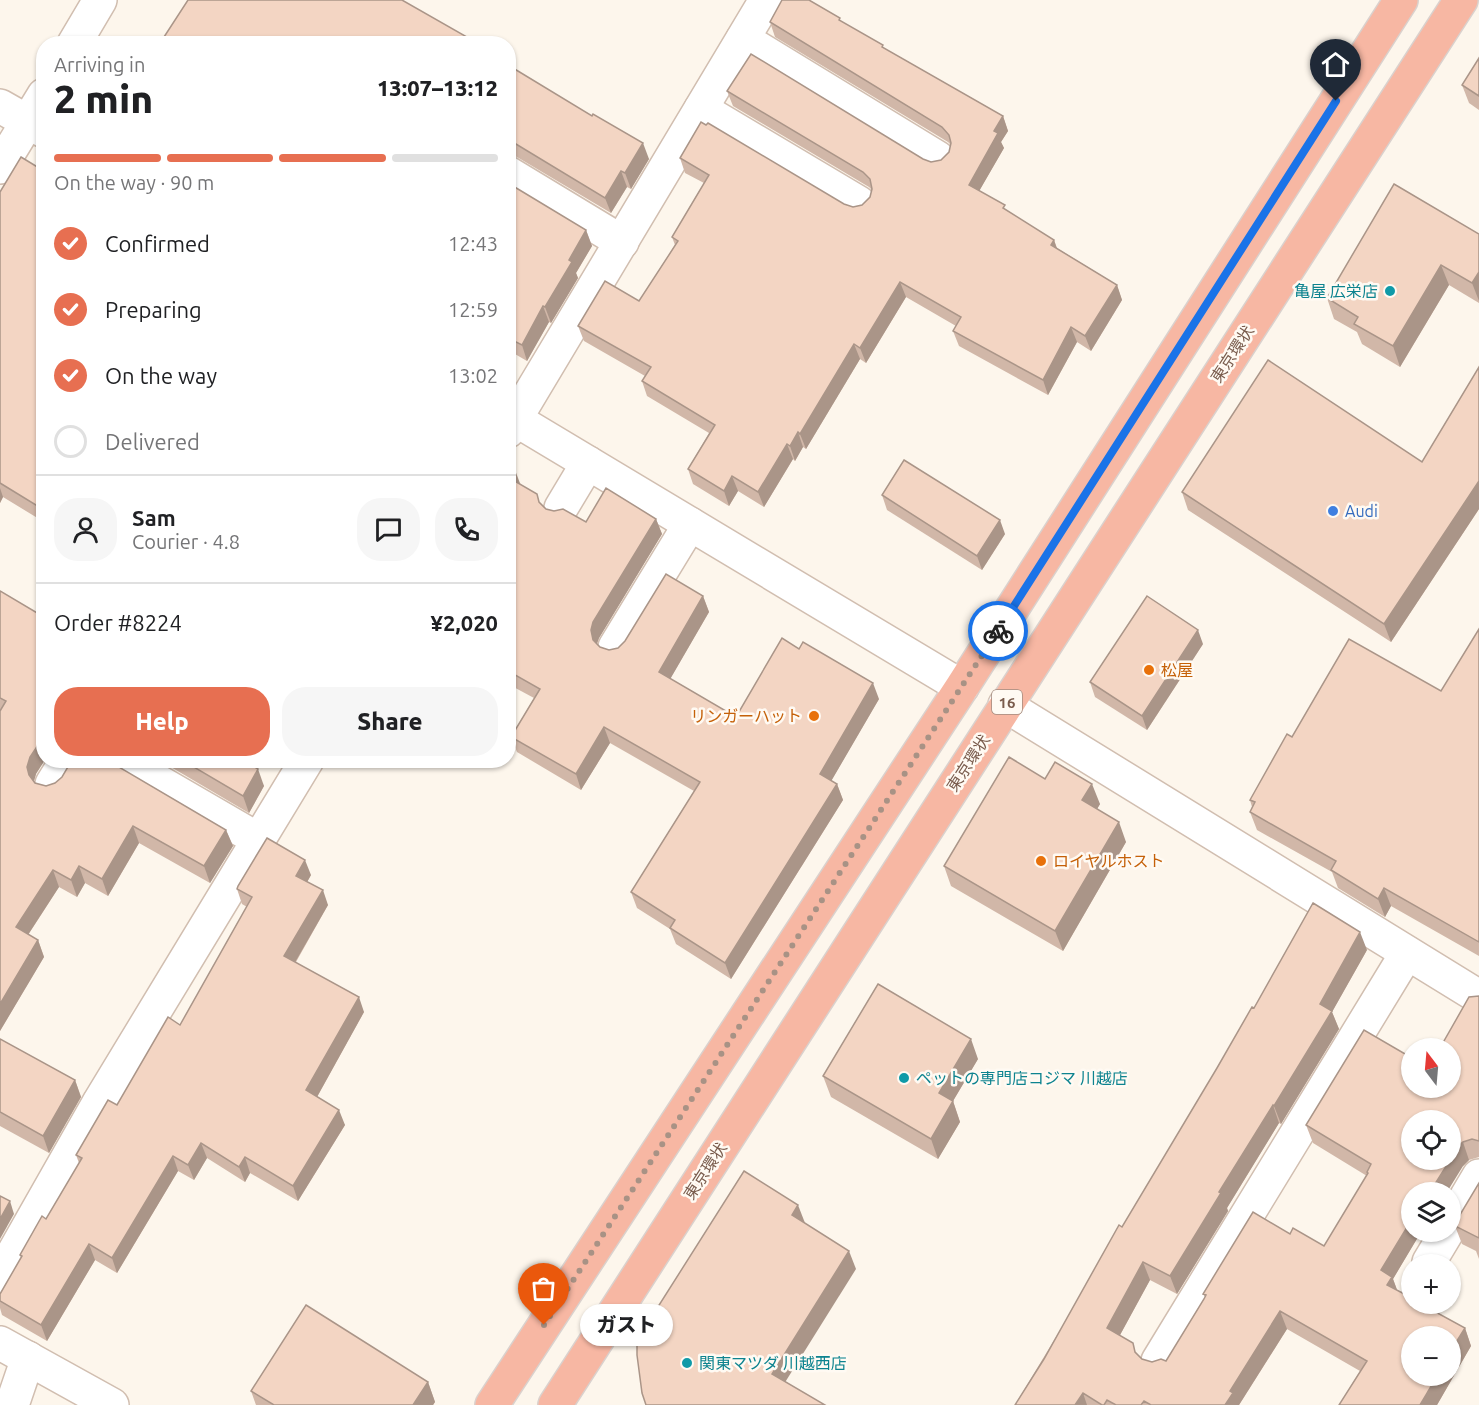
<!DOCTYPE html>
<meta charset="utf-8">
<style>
:root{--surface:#fff;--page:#f6f6f6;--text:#202124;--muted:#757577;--line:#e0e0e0;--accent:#e76f51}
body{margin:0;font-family:Ubuntu,"Noto Sans JP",sans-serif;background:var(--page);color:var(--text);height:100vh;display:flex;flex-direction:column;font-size:22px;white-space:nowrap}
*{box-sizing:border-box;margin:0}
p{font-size:20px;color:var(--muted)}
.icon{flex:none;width:33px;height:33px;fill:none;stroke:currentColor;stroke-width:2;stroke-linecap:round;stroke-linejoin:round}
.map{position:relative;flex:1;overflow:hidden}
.panel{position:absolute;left:36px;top:36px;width:480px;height:732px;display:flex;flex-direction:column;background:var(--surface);border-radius:24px;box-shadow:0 2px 4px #0004}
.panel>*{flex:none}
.needle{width:39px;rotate:344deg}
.tools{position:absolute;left:1401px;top:1038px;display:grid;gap:12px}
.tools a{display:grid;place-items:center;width:60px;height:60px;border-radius:50%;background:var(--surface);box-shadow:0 2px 4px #0004;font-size:30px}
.pin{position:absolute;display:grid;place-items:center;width:51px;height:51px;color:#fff;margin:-62px -26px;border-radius:50% 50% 50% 0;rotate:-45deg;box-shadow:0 0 6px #0007}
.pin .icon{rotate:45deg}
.courier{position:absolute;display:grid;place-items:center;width:60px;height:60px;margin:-30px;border:4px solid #1a73e8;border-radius:50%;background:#fff;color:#222;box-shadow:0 2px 8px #0007}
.bubble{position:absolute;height:42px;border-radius:21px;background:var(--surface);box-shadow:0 2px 4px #0004;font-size:20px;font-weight:800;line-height:42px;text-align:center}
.overview em{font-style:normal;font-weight:800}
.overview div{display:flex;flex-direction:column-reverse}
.overview{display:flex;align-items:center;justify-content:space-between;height:102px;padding:0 18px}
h1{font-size:39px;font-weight:800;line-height:45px}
.bar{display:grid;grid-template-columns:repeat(4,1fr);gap:9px 6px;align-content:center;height:72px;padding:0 18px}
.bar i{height:8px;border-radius:4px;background:var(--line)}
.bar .active{background:var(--accent)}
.bar p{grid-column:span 4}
.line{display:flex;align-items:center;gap:15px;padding:0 18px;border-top:2px solid var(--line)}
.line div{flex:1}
.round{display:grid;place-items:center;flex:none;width:63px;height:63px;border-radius:24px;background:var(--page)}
ol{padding:0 18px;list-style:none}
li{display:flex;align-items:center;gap:18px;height:66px}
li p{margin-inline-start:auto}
li .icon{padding:6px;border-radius:50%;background:var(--accent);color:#fff;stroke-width:4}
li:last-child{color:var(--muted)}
li i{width:33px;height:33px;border:3px solid var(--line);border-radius:50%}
.cta{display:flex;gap:12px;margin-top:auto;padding:12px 18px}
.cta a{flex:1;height:69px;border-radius:24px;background:var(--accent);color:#fff;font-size:24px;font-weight:800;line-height:69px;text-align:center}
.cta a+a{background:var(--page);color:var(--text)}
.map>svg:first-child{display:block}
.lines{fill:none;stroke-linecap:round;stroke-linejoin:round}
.minor-casing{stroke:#d1beb0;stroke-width:36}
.highway-casing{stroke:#dad1cd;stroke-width:36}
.minor{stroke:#fff;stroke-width:33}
.highway{stroke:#f7b7a3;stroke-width:33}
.wall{fill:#d1b7a8}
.shaded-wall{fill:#aa9588}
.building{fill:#f3d5c3;stroke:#aa9588;stroke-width:1.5}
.done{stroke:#a89285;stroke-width:6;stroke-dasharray:0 10.8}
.route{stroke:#1a73e8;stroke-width:8}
.culture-dot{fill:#0f9aa8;stroke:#fffaf3;stroke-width:2}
.shop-dot{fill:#3f7fe0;stroke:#fffaf3;stroke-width:2}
.food-dot{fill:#e8710a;stroke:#fffaf3;stroke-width:2}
.labels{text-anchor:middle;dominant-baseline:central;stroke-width:5;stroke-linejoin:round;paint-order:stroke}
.shield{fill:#fffaf3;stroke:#a28b7f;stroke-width:1.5}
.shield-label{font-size:15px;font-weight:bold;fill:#7a5c4d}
.culture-label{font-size:16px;fill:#0d838f;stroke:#fffaf3;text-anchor:start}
.street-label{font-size:16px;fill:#7a5c4d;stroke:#fffaf3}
.shop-label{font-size:16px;fill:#366cbe;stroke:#fffaf3;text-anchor:start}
.food-label{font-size:16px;fill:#c56008;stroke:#fffaf3;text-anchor:start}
</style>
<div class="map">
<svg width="1479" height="1405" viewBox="0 0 1479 1405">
<rect width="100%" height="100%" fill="#fdf6ec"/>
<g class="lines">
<defs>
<g id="minor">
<path d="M743,39L938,158"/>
<path d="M74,44L100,0"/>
<path d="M0,106L44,131"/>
<path d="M701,109L859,203"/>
<path d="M0,167L44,95"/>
<path d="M508,173L622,242"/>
<path d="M508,415L962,687"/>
<path d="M508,431L766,0"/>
<path d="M561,508L588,463"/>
<path d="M615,647L690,524"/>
<path d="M1005,705L1479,997"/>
<path d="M121,760L259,840"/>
<path d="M52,784L67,760"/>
<path d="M1450,1225L1479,1176"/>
<path d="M1429,1262L1447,1232"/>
<path d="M0,1277L100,1101L307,760"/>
<path d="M0,1343L112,1405"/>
<path d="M1158,1361L1407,953"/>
<path d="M12,1405L28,1358"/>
</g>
<g id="highway">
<path d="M492,1405L962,687L1401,0"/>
<path d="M555,1405L1461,0"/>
</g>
</defs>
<use href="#minor" class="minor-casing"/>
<use href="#highway" class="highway-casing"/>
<use href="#minor" class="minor"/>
<use href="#highway" class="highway"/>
</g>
<g class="wall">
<path d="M770,22H841L884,48L1003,116L1008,131L1001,142L1004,148L979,191L1006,210L1054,240L1057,248L1117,285L1122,300L1091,351L1077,342L1048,395L959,346L953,331L956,326L906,297L866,363L860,359L806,449L803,447L795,461L793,459L764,507L738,491L729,506L693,484L688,469L709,433L647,396L642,381L645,376L584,341L578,326L639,301L675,245L672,237L704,183L685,173L680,158L853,207L862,205L870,197L872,190L869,187L733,106L727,91L931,162L941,160L949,152L951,145L948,142L775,37Z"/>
<path d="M164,37L474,41L475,44H166Z"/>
<path d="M1479,58V110L1469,103L1462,85Z"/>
<path d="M508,65L649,159L631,189L627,187L611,213L517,157L508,154Z"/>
<path d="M44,171V522L3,497L0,503V192Z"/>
<path d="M508,183L586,230L592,246L576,273L578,278L551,323L549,322L527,361L508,350Z"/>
<path d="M1479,234V303L1449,285L1400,367L1362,344L1357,332L1334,319L1327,298Z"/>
<path d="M1479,367V509L1391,642L1188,510L1182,492L1422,462Z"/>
<path d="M508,466L521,485L546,509L586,522L656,519L662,534L599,638L597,644L600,647L609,650L618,648L703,596L709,612L670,679L736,717L879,699L831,781L837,784L843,800L731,979L676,944L670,929L637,908L631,892L694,791L610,743L581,790L517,752L511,737L534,698L508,684Z"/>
<path d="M882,495L1005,534L982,570L887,510Z"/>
<path d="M0,591L36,774L34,781L35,783L226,830L233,846L210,883L139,843L108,896L85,883L77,897L59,887L28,935L38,940L44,957L0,1031Z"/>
<path d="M1479,629V956L1391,906L1385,917L1338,888L1332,872L1257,830L1250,812L1252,807L1250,800L1292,737L1441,691Z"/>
<path d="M1203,644L1147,730L1095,697L1090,682Z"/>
<path d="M159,760H250L252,764L251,765L264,786L249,813Z"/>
<path d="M1045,779L1100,804L1097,809L1126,842L1063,951L951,886L944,866Z"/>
<path d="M311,875L307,882L328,905L296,962L364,1012L317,1097L345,1125L298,1201L250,1173L245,1182L207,1158L194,1180L178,1171L117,1273L95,1260L47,1341L2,1315L0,1308V1294L21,1258L20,1255L46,1219L79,1163L76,1155L180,1025L247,907L242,904L237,889Z"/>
<path d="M1367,950L1332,1012L1339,1029L1281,1124L1279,1123L1227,1208L1228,1211L1177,1294L1150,1280L1120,1335L1142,1359L1152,1362L1166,1361L1205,1297L1203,1294L1290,1234L1324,1246L1367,1176L1313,1143L1306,1125L1450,1088L1479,996V1157L1469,1160L1463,1166L1412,1192V1232H1421L1393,1279L1397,1290L1465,1328L1471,1346L1437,1405H1339L1360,1371L1287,1329L1239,1405H1015L1254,1008Z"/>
<path d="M0,1039L75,1080L81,1097L49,1153L0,1126Z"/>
<path d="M978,1059L953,1101L960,1122L938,1159L831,1097L823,1076Z"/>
<path d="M1479,1183V1259L1476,1251L1462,1244L1455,1226Z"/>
<path d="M428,1382L435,1402L433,1405H256L251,1391Z"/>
</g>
<g class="shaded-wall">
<path d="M1003,116L1008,131L1001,142L1004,148L974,200L969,185L994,131Z"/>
<path d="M643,143L649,159L631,189L625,173Z"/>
<path d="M621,171L627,187L611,213L605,198Z"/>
<path d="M586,230L592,246L576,273L578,278L551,323L545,307L569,260Z"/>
<path d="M1054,240L1059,255L1051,245Z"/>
<path d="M1441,265L1449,285L1400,367L1393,346Z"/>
<path d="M1479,272V301L1472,283Z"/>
<path d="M900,282L906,297L866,363L860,348Z"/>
<path d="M1117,285L1122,300L1091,351L1085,336Z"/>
<path d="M543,306L549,322L527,361L522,345Z"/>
<path d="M1071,327L1077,342L1048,395L1043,380Z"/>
<path d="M854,344L860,359L806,449L800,434Z"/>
<path d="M798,432L803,447L795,461L790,446Z"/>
<path d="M787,444L793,459L764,507L758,492Z"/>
<path d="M515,470L521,486L511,479Z"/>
<path d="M732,476L738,491L729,506L724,491Z"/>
<path d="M1479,481V509L1391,642L1384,624Z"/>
<path d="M0,488L3,497L0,503Z"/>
<path d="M656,519L662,534L599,638L596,646L593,640L591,630L593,622Z"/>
<path d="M1000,520L1005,534L982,570L977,556Z"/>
<path d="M703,596L709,612L665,688L659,672Z"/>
<path d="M1198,630L1203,644L1147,730L1142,716Z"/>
<path d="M873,683L879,699L826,790L820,774Z"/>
<path d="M604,727L610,743L581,790L576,774Z"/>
<path d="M44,736V760H45L36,774L33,784L29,775L27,767L30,757Z"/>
<path d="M240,760H250L252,764L245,775Z"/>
<path d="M258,769L264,786L249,813L243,796Z"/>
<path d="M837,784L843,800L731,979L725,963Z"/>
<path d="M1092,784L1100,804L1090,821L1082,800Z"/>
<path d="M1119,822L1126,842L1063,951L1055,931Z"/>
<path d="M133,826L139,843L108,896L102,879Z"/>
<path d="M226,830L233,846L210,883L204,866Z"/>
<path d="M305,860L311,875L302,891L296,876Z"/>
<path d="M79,866L85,883L77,897L71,880Z"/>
<path d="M53,870L59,887L22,944L16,927Z"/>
<path d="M1384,888L1391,906L1385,917L1378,899Z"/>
<path d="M323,890L328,905L290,971L284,956Z"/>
<path d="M1360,932L1367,950L1332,1012L1339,1029L1281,1124L1274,1106L1320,1004Z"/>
<path d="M38,940L44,957L0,1031V1004Z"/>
<path d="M359,997L364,1012L312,1106L306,1090Z"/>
<path d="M971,1039L978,1059L953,1101L960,1122L938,1159L931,1139L939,1093Z"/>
<path d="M75,1080L81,1097L49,1153L43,1136Z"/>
<path d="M1273,1105L1279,1123L1227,1208L1228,1211L1177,1294L1170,1276L1219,1192Z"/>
<path d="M339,1110L345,1125L298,1201L293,1186Z"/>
<path d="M1463,1142L1469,1160L1463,1166L1447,1192H1430L1456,1148Z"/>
<path d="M201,1143L207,1158L194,1180L188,1165Z"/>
<path d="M173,1156L178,1171L117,1273L112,1258Z"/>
<path d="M245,1157L250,1173L245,1182L239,1167Z"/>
<path d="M10,1201L14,1214L0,1239V1219Z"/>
<path d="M798,1205L805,1223L798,1233L792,1215Z"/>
<path d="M1412,1219V1232H1421L1393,1279L1399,1295L1394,1303L1381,1270Z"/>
<path d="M89,1244L95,1260L47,1341L41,1325Z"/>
<path d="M849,1251L856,1269L779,1392L772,1374Z"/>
<path d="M1143,1262L1150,1280L1114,1346L1107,1328Z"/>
<path d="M1280,1311L1287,1329L1239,1405H1225L1230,1391Z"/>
<path d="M1465,1328L1471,1346L1437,1405H1420L1437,1376H1450V1352Z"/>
<path d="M428,1382L435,1402L433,1405H413Z"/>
<path d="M1083,1393L1087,1405H1075Z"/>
</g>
<g class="building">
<path d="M188,0H402L474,41L473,44H171L172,41L164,37Z"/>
<path d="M782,0H809L840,18L839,20L883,45L882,47L1003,116L994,131L998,133L969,185L1005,205L1003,208L1054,240L1051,245L1117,285L1085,336L1071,327L1043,380L953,331L961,317L900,282L860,348L854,344L800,434L798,432L790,446L787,444L758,492L732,476L724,491L688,469L715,425L642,381L651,367L578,326L605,281L639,301L678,241L672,237L709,175L680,158L701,122L706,125L708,123L844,204L853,207L862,205L870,197L872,189L870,179L863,172L727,91L751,54L923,159L931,162L941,160L949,152L951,143L949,135L942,127L770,22Z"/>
<path d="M1479,58V96L1462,85Z"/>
<path d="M508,65L592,116L593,114L643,143L625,173L621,171L605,198L511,141L508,140Z"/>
<path d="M21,157L44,171V510L0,483V192Z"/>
<path d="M508,183L586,230L569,260L572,262L545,307L543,306L522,345L508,338Z"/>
<path d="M1394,184L1479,234V272L1472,283L1441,265L1393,346L1354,324L1358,317L1327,298Z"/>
<path d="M1268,360L1422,462L1479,367V481L1384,624L1182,492Z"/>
<path d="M904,460L1000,520L977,556L882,495Z"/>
<path d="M508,466L515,470L511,479L537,494L539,502L546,509L554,511L563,509L586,522L606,488L656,519L593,622L591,630L593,640L600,647L609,650L618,648L625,641L666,574L703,596L659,672L736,717L782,638L799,649L803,642L873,683L820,774L837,784L725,963L670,928L675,920L631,892L700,782L604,727L576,774L511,737L540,689L508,671Z"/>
<path d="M0,591L44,617V736L30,757L27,767L29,775L35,783L46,786L55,783L62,777L72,760H107L226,830L204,866L133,826L102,879L79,866L71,880L53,870L16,927L38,940L0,1004V711L6,701L0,698Z"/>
<path d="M1147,596L1198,630L1142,716L1090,682Z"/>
<path d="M1479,629V942L1384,888L1378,899L1331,870L1336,861L1250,812L1255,802L1250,800L1287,734L1292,737L1349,639L1441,691Z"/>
<path d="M1009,757L1045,779L1055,762L1092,784L1082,800L1119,822L1055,931L944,866Z"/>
<path d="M182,760H243L258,769L243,796Z"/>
<path d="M267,838L305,860L296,876L323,890L284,956L359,997L306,1090L339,1110L293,1186L245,1157L239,1167L201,1143L188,1165L173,1156L112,1258L89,1244L41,1325L0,1301V1294L22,1256L20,1255L42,1216L46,1219L82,1158L76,1155L108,1100L117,1105L168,1017L180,1025L252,897L237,889L238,886Z"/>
<path d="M1313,903L1360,932L1320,1004L1332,1011L1274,1106L1273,1105L1219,1192L1221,1193L1170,1276L1143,1262L1107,1328L1133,1343L1135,1352L1142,1359L1152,1362L1161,1359L1166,1361L1204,1299L1206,1295L1203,1294L1253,1212L1290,1234L1293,1228L1324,1246L1368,1173L1367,1172L1371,1164L1306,1125L1364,1030L1412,1058V1088H1450V1048H1440L1469,997L1479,996V1141L1472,1139L1463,1142L1456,1148L1450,1158V1120H1412V1160H1450L1430,1192H1412V1219L1381,1270L1392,1277L1387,1285L1412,1298V1304H1421L1465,1328L1450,1352V1336H1412V1376H1437L1426,1395L1420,1405H1339L1367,1361L1280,1311L1230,1391L1233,1393L1225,1405H1151L1144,1401L1141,1405H1116L1107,1400L1104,1405H1102L1083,1393L1075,1405H1015L1044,1359L1119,1225L1122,1227L1217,1068L1252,1007L1254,1008Z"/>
<path d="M878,984L971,1039L939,1093L953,1101L931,1139L823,1076Z"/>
<path d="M0,1039L75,1080L43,1136L0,1112Z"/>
<path d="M744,1171L798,1205L792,1215L849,1251L772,1374L825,1405H646L642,1393L637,1355V1335L641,1324L656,1310Z"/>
<path d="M1479,1183V1238L1455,1226L1458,1218Z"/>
<path d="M0,1196L10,1201L0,1219Z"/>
<path d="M306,1305L428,1382L413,1405H274L251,1391Z"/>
</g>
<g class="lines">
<path class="done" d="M544,1325L998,631"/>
<path class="route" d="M998,631L1336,101"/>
</g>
<g class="culture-dot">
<circle cx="1390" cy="291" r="6"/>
<circle cx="904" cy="1078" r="6"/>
<circle cx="687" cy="1363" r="6"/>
</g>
<circle class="shop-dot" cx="1333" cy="511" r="6"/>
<g class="food-dot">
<circle cx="1149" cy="670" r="6"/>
<circle cx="814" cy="716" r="6"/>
<circle cx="1041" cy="861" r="6"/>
</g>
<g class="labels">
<rect class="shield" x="992" y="690" width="30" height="24" rx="4.5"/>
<g class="shield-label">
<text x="1007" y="702">16</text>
</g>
<g class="culture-label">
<text x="1378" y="291" text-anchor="end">亀屋 広栄店</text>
<text x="916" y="1078">ペットの専門店コジマ 川越店</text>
<text x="699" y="1363">関東マツダ 川越西店</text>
</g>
<g class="street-label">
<text transform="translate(1232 354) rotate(-57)">東京環状</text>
<text transform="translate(968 763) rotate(-57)">東京環状</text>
<text transform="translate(705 1171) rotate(-57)">東京環状</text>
</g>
<g class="shop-label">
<text x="1345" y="511">Audi</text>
</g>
<g class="food-label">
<text x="1161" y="670">松屋</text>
<text x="802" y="716" text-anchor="end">リンガーハット</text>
<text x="1053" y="861">ロイヤルホスト</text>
</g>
</g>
</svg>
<div class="tools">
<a><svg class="needle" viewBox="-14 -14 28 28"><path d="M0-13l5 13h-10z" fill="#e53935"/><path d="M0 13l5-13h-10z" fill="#757577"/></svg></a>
<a><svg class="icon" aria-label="locate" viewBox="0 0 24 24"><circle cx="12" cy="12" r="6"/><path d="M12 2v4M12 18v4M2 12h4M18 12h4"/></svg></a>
<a><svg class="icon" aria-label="layers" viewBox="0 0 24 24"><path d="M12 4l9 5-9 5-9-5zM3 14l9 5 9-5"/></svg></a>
<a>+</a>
<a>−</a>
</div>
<div class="pin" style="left:544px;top:1325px;background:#ea580c"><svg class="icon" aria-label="bag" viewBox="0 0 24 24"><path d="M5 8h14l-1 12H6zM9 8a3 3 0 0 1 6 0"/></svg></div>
<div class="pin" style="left:1336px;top:101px;background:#1f2937"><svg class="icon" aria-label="home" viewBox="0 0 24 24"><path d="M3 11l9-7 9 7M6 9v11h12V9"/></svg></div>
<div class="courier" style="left:998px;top:631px"><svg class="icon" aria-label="bike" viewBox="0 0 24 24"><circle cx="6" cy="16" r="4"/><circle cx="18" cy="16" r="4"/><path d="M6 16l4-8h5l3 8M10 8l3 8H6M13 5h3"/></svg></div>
<div class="bubble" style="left:580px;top:1304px;width:93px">ガスト</div>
<section class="panel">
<div class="overview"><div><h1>2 min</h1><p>Arriving in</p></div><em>13:07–13:12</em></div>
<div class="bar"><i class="active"></i><i class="active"></i><i class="active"></i><i></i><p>On the way · 90 m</p></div>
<ol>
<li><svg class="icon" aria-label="check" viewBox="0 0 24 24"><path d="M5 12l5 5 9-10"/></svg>Confirmed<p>12:43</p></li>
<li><svg class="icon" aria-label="check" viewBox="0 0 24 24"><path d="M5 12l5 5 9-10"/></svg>Preparing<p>12:59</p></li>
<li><svg class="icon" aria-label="check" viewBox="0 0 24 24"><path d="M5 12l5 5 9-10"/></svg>On the way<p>13:02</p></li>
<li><i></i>Delivered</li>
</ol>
<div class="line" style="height:108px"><a class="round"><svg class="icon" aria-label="person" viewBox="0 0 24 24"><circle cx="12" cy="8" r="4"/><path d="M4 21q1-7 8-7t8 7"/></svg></a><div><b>Sam</b><p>Courier · 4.8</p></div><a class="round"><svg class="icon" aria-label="chat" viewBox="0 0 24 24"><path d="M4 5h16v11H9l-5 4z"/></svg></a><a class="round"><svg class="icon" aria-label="phone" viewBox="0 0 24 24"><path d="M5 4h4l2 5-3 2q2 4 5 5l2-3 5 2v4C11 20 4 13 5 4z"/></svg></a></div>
<div class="line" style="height:78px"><div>Order #8224</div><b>¥2,020</b></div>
<div class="cta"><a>Help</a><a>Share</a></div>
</section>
</div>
